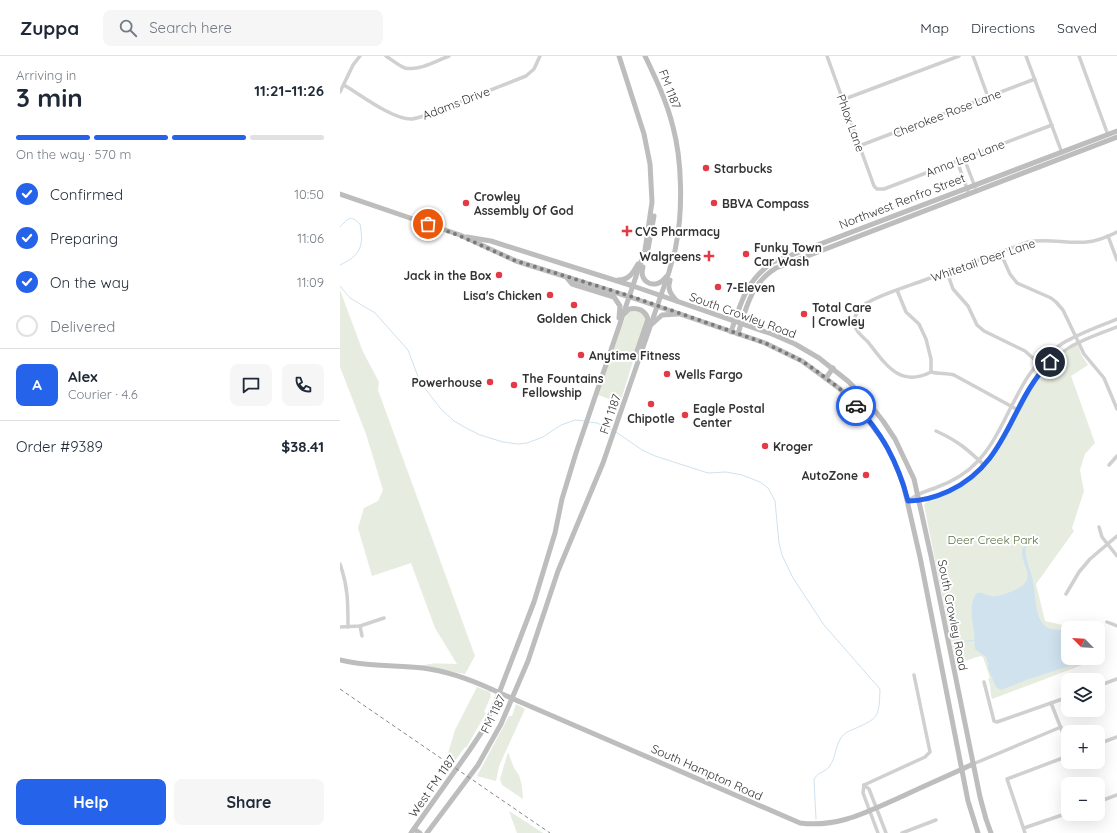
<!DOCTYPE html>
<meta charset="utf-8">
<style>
:root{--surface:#fff;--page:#f6f6f7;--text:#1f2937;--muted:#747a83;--line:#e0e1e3;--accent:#2563eb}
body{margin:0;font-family:Quicksand,sans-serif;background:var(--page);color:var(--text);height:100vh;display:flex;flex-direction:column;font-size:15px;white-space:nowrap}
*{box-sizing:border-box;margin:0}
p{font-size:13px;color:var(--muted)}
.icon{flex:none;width:22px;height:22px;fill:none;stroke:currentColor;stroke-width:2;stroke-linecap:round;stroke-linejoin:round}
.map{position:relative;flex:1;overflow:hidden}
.details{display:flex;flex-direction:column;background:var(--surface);width:340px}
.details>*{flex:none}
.needle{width:26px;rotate:294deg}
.controls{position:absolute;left:721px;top:565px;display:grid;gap:8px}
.controls a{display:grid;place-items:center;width:44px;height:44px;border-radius:8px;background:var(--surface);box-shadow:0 4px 16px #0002;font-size:20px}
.pin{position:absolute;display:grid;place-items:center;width:34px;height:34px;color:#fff;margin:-17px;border:2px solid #fff;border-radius:50%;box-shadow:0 1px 4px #0007}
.courier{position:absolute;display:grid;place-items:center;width:40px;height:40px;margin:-20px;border:3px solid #2563eb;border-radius:50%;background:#fff;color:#222;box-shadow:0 1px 5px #0007}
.summary em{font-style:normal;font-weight:700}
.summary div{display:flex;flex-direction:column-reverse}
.summary{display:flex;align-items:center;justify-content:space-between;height:68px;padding:0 16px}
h1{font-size:26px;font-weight:700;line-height:30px}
.bar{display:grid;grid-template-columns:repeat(4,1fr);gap:6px 4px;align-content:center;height:48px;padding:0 16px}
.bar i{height:5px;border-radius:3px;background:var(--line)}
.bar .current{background:var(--accent)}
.bar p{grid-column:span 4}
.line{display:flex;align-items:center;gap:10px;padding:0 16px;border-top:1px solid var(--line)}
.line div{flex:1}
.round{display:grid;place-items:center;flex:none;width:42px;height:42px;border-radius:8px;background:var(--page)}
ol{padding:0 16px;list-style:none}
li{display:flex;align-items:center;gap:12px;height:44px}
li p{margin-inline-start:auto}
li .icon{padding:4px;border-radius:50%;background:var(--accent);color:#fff;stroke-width:4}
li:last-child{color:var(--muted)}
li i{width:22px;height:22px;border:2px solid var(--line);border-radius:50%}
.cta{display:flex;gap:8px;margin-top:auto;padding:8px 16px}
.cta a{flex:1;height:46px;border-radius:8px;background:var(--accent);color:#fff;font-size:16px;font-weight:700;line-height:46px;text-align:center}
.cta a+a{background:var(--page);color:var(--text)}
header{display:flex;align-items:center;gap:24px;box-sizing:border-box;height:56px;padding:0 20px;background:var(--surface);border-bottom:1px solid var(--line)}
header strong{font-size:19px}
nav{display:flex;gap:22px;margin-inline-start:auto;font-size:14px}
.search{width:280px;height:36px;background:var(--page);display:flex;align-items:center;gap:10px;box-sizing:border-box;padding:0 14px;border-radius:8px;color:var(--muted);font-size:15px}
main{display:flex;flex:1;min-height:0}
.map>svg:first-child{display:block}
.green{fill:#e6ecdf}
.water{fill:#cfe2ee}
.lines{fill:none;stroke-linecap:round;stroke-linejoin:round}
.stream{stroke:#cfe2ee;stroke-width:1}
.street{stroke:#d0d0d0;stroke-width:3.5}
.secondary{stroke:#bdbdbd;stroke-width:5}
.rail{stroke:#888;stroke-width:1;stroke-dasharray:4 3;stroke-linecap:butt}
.secondary-bridge{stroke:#bdbdbd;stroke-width:5}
.done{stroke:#7a7a7a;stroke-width:4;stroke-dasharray:0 7.2}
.route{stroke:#2563eb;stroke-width:5}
.poi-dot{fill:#e63946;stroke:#fff;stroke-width:1.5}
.labels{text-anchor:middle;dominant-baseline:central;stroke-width:4;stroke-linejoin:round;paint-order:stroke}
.street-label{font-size:12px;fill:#333;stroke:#fff}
.poi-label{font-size:12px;font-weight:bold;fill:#333;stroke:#fff;text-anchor:start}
.park-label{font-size:12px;fill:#56703f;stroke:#fff}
</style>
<header>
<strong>Zuppa</strong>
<div class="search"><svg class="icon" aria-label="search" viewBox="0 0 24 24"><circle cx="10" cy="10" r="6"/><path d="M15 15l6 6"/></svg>Search here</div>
<nav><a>Map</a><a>Directions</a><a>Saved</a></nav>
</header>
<main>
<section class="details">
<div class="summary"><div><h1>3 min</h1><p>Arriving in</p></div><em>11:21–11:26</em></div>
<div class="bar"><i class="current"></i><i class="current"></i><i class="current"></i><i></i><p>On the way · 570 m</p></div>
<ol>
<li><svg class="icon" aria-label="check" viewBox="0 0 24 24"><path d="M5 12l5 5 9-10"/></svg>Confirmed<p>10:50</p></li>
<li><svg class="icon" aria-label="check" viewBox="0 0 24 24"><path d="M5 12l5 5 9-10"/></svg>Preparing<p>11:06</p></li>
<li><svg class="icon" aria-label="check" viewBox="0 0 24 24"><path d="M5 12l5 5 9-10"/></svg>On the way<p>11:09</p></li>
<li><i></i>Delivered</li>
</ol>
<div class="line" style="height:72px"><b class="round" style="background:var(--accent);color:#fff">A</b><div><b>Alex</b><p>Courier · 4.6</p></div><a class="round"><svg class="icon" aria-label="chat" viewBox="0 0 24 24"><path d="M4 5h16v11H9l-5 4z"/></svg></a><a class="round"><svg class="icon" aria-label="phone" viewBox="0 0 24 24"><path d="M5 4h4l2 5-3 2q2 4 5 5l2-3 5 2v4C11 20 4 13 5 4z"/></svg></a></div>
<div class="line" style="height:52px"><div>Order #9389</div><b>$38.41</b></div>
<div class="cta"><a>Help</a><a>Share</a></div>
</section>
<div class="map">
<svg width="777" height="777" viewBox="0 0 777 777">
<rect width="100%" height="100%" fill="#fff"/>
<g class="green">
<path d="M0,234L23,296L39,326L38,334L135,600L125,618L81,610C92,606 105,608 117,608L95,572L71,507L32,520L18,472L24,452L38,445L43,434L26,378L0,311Z"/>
<path d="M292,254L297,255L304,259L306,264L280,347L258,339L282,269L287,258Z"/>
<path d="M736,289L738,290L742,300L748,309L731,320L755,387L745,398L740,414L744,435L732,472L734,475L696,528L705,565L736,572H728V602L758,601L756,606H750L652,643C650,636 651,629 648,623L650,622L643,601L640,600L616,608L584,449C587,444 596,442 602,440C620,434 635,422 648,409C672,381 680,341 705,314C714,304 725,297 736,289Z"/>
<path d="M137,631L150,636L151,640L144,656L146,657L126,692L125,691L115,705L112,703L108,697L115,674Z"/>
<path d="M176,648L185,653L159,710L156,725L137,720L169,660H172Z"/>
<path d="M168,696L174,712L179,719L182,730L183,743L162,729L160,723Z"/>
<path d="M169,755L203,777H177Z"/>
</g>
<path class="water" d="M686,488C684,502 690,512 693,525C697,547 693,582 728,572V602H753L755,604L744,605L686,624L661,634L656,631L648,612V608L646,601L635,593C634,588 635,582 634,577C633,565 628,547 637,537C643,536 646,539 651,540C659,542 677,534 683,529C697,517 673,500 686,488Z"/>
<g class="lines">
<g class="stream">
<path d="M0,171C8,163 10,158 20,168C24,190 21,199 0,209"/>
<path d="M0,230L10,242L35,257L68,294L80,326L101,353L114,365L126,372L140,379L163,386L178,388L187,387L203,381L221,369L235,364L245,365"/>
<path d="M248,366L257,367L272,374"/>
<path d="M276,376L302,394L315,400L368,417L386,416L402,419L420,426L428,432L435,445L439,487L442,499L453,522L484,569L540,633C539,661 539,662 514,673C509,675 504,677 501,682C495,690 496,702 489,711C484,717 477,716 474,724L476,763"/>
<path d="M614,587L635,584"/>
</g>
<g class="street">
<path d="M46,0C52,4 59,10 65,12C80,15 96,5 109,0"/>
<path d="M487,0L534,130L537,133H544L712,69"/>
<path d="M633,0L648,41"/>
<path d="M686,0L722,97"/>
<path d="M739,0L768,79"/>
<path d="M4,29C21,39 52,63 71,63C76,63 82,60 87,59L186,20L194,13L200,0"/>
<path d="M0,36L13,9L20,0"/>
<path d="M502,44L619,0"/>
<path d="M519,90L695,23"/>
<path d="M624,102L635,131"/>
<path d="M617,105L629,138"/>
<path d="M768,180L777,204"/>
<path d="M660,196L670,218L677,227L711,242L716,246L723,254L744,298L764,322L777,353"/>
<path d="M607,216L613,233L628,250L637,269L644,275L685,295L704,312"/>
<path d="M557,234L566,256L579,268L586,283L591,303V316"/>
<path d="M678,354L614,319C607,317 599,318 591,316C560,332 546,309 528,286C524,282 516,276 515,270C513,265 516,258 519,253C526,243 569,230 582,225C617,212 652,199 688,186C708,182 727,188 747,186C758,185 767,181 777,176"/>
<path d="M596,375C618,385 627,393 644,409"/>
<path d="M769,409L777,400"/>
<path d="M568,445C578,437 584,436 595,432C612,426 627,417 638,405C652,390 661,371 670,353C676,342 682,329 689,319C711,286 743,277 777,263"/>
<path d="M568,445C582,445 594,441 607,436C657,413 670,366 696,322C723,290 739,285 777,271"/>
<path d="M759,471L762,481L777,500"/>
<path d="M0,508C8,530 8,547 8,571"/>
<path d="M726,538L739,516L750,503L777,480"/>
<path d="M767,566L777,570"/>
<path d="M20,570L22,580"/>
<path d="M0,571L20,570L44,562"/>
<path d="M644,626L654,665L657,666L728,641"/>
<path d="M758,630L777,623"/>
<path d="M711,647L728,690"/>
<path d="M758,688L777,681"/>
<path d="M633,708L721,671"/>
<path d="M524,729L585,701L590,696L574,619"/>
<path d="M524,729L529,733L546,777"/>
<path d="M524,729L523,737L538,777"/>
<path d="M758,746L777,739"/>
<path d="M684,772L728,757"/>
<path d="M562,777L596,764"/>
<path d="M685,777L667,723L728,700"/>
</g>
<g class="secondary">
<path d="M0,138L120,179L176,205L290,241L425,287L462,305L500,333L522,356L545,387L554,405L563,427L580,501L628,745L638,777"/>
<path d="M127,181L151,185L293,230L432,278L455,288L479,302L509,326L528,346L543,365L555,383L574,423L591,500L640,741L646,763L651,777"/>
<path d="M308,193L314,160"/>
<path d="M303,211C298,228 317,234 326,221"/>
<path d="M227,222L232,228L274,241L280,250L279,262"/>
<path d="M278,224C289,224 293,217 298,208"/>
<path d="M330,224C327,232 330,238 337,245"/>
<path d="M284,258L289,253C297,251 305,254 308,263L296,298L298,305"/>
<path d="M312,268L322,259L338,258"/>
<path d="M391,276C401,246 406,225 433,206L777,75"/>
<path d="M398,278C406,252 411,227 436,212L777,81"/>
<path d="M486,322L493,312"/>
<path d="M0,604C27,611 56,609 83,612C107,615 129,623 151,633"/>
<path d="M178,645L460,767C499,772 529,755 563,740C586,729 610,719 633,708"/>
<path d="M74,773L80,777"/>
<path d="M71,777L129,695L143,674L156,645L194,546L215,477L222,443L236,397L305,194L312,146L310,108L304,78L279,0"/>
<path d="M87,777L138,709L161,668L188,605L218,515L263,407L329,216C331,207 335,198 336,189C343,155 342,104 333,71C327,46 316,23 305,0"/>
</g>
<path class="rail" d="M0,633L210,777"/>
<path class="secondary-bridge" d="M151,633L178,645"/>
</g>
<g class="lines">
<path class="done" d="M88,168L120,180L176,205L290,240L425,287L462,305L474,313L500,333L516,350"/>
<path class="route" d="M516,350C542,376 559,410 568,445C583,445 596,441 609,435C669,407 669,347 710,306"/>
</g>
<g class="poi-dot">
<circle cx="366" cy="112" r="4"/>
<circle cx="126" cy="147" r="4"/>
<circle cx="374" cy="147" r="4"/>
<path d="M285 169h4v4h4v4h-4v4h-4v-4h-4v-4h4z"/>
<circle cx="406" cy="198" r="4"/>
<path d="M367 194h4v4h4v4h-4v4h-4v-4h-4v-4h4z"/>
<circle cx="159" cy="219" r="4"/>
<circle cx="378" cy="231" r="4"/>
<circle cx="210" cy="239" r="4"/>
<circle cx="234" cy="249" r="4"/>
<circle cx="464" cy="258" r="4"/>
<circle cx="241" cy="299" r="4"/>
<circle cx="327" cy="318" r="4"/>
<circle cx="150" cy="326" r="4"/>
<circle cx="174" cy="329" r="4"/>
<circle cx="311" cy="348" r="4"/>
<circle cx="345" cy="359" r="4"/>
<circle cx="425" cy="390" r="4"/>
<circle cx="526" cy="419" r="4"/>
</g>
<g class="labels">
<g class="street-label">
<text transform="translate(330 33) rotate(69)">FM 1187</text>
<text transform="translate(116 47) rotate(-21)">Adams Drive</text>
<text transform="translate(607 57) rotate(-21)">Cherokee Rose Lane</text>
<text transform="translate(511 67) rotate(70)">Phlox Lane</text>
<text transform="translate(625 102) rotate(-21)">Anna Lea Lane</text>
<text transform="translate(562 145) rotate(-21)">Northwest Renfro Street</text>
<text transform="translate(643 204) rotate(-19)">Whitetail Deer Lane</text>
<text transform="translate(403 259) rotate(20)">South Crowley Road</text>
<text transform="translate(270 358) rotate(-71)">FM 1187</text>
<text transform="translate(613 559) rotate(79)">South Crowley Road</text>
<text transform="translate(153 658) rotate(-64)">FM 1187</text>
<text transform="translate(367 716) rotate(24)">South Hampton Road</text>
<text transform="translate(92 730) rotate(-55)">West FM 1187</text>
</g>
<g class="poi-label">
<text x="374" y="112">Starbucks</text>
<text x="134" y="140">Crowley<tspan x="134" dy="14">Assembly Of God</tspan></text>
<text x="382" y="147">BBVA Compass</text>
<text x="295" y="175">CVS Pharmacy</text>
<text x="414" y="191">Funky Town<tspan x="414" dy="14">Car Wash</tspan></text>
<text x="361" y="200" text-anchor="end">Walgreens</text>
<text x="151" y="219" text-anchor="end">Jack in the Box</text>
<text x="386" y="231">7-Eleven</text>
<text x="202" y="239" text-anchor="end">Lisa's Chicken</text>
<text x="472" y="251">Total Care<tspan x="472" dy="14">| Crowley</tspan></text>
<text x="234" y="262" text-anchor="middle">Golden Chick</text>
<text x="249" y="299">Anytime Fitness</text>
<text x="335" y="318">Wells Fargo</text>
<text x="182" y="322">The Fountains<tspan x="182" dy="14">Fellowship</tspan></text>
<text x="142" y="326" text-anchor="end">Powerhouse</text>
<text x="353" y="352">Eagle Postal<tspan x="353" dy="14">Center</tspan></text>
<text x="311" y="362" text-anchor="middle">Chipotle</text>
<text x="433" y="390">Kroger</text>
<text x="518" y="419" text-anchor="end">AutoZone</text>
</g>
<g class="park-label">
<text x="653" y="483">Deer Creek Park</text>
</g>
</g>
</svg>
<div class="controls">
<a><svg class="needle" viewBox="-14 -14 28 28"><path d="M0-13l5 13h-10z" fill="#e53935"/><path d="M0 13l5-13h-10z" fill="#747a83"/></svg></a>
<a><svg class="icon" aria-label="layers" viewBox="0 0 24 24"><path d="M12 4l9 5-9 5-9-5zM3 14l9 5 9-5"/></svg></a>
<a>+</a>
<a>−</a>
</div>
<div class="pin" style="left:88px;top:168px;background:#ea580c"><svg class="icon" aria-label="bag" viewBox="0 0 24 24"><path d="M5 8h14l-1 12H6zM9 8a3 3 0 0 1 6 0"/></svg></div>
<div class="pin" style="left:710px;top:306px;background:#1f2937"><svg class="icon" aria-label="home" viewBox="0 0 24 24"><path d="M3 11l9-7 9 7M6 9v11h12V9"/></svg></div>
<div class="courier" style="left:516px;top:350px"><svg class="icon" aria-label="car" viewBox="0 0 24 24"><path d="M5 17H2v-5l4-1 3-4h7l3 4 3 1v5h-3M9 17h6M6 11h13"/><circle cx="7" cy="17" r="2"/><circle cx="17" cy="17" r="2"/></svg></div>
</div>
</main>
